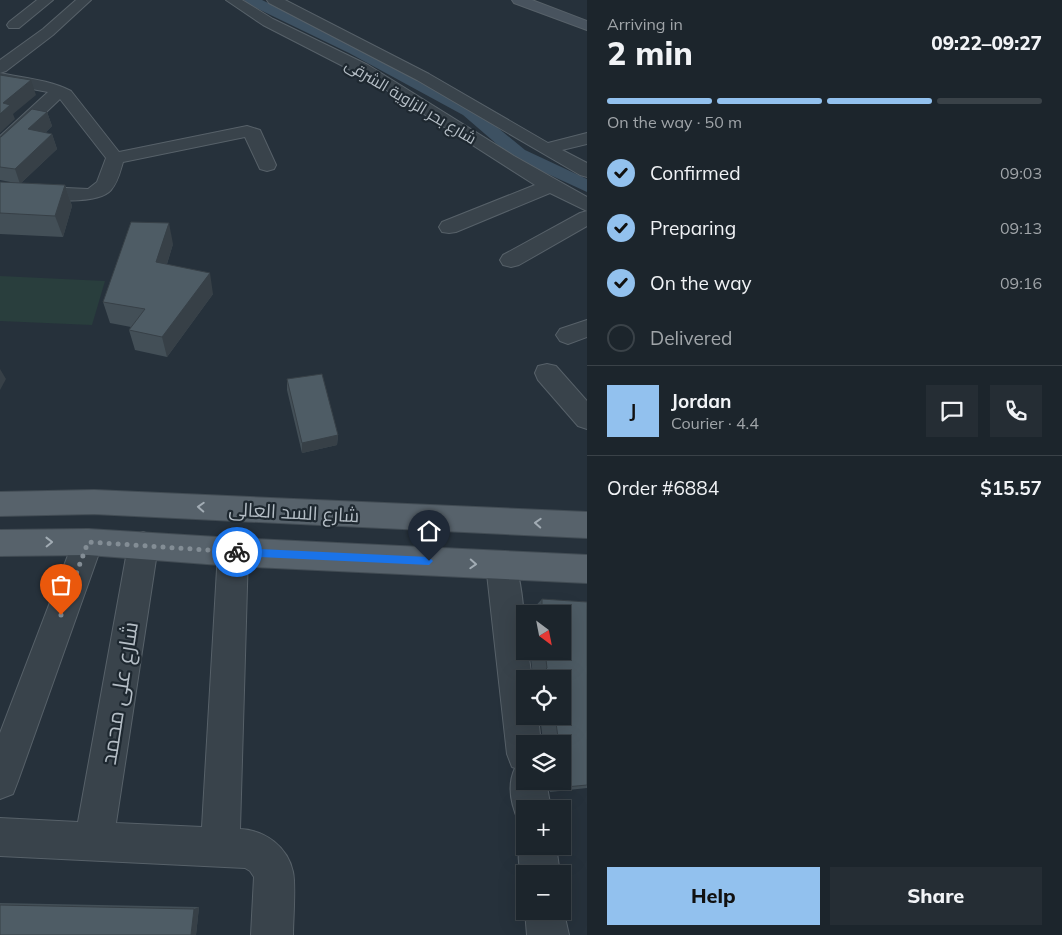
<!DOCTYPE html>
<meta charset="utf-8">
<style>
:root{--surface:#1c252c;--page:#252d34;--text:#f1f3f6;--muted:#a0a5a9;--line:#3a4248;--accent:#92c1ee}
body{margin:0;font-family:Mulish,Cairo,sans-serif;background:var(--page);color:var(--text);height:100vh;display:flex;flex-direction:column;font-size:19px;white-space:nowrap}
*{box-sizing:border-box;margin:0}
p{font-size:16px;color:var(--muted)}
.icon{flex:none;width:28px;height:28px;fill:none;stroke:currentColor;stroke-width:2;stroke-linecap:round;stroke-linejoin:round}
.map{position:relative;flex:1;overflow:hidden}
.drawer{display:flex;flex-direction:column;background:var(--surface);width:475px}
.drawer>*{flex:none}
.needle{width:32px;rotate:148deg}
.fabs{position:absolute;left:516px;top:605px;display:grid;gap:10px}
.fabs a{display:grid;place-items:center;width:55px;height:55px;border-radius:0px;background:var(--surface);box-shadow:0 5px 20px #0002,0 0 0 1px var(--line);font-size:25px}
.pin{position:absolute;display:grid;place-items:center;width:42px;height:42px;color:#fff;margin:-51px -21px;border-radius:50% 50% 50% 0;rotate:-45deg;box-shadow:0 0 5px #0007}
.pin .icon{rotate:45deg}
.courier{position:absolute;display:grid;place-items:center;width:50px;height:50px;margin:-25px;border:4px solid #1a73e8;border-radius:50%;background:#fff;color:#222;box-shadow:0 1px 6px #0007}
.overview em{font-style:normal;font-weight:800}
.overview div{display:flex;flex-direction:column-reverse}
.overview{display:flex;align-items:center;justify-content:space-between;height:85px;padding:0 20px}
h1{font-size:32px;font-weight:800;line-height:38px}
.bar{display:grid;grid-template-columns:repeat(4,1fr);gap:8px 5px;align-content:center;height:60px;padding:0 20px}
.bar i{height:6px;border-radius:4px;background:var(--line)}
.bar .selected{background:var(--accent)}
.bar p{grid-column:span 4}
.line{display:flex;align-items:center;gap:12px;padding:0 20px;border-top:1px solid var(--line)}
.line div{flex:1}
.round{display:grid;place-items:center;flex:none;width:52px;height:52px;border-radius:0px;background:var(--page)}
ol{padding:0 20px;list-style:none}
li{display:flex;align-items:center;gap:15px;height:55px}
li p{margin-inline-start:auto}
li .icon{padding:5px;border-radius:50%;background:var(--accent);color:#111;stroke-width:4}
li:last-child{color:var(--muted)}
li i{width:28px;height:28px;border:2px solid var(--line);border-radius:50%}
.primary-button{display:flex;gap:10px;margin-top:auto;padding:10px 20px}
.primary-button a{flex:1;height:58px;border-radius:0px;background:var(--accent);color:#111;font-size:20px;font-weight:800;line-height:58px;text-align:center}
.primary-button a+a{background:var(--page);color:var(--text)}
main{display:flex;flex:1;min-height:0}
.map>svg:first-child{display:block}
.green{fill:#293e3d}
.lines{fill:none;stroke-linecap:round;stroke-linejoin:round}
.canal{fill:#3d5162;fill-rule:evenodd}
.street-casing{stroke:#576169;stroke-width:2}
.secondary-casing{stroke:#576169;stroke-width:2}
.primary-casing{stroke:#424c54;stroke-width:2}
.street{fill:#39434b;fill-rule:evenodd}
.secondary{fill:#48535e;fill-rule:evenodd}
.primary{fill:#57626b;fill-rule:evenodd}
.wall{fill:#434f57}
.shaded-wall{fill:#374047}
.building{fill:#4e5c65;stroke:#374047}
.oneway{stroke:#a2acb4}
.route{fill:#1a73e8}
.done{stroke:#838d95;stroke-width:5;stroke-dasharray:0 9}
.labels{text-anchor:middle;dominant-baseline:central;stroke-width:4.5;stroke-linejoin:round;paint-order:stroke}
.far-street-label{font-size:16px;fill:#b5bec6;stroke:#1e2830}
.street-label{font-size:19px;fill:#b5bec6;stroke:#1e2830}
.near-street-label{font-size:22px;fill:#b5bec6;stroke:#1e2830}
</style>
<main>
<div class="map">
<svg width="587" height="935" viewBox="0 0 587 935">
<rect width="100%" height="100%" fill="#26313b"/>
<path class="green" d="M0,276L105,281L92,325L0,321Z"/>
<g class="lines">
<path class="canal" d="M244,0H262L359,47L475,109L525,150L587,179V192L513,158L463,115L349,53L246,3Z"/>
<defs>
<g id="street">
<path d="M37,0H53L19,28H9L7,25L9,22Z"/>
<path d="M76,0H91L53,35L6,71L0,73V60L43,29Z"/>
<path d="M226,0H242L273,19L368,65L514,156L587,197V226L519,265L511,267L503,265L500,260L503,255L580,213L587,211L550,193L456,232L449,233L442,232L439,227L442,222L535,185L374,82L263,25Z"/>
<path d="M267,0H285L429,74L548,143L587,133V144L562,150L587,163V177L580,175L417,80L269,3Z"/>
<path d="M0,73C24,78 50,80 71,91L119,152L247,126L260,130L276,165L274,169L267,171L260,169L245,137L123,162C120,172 118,182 111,190C96,208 24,198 0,197V185L88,189L97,182L106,158L60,99L6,150L0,151V136L48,92L0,83Z"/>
<path d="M587,320V337L568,344L560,341L556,335L560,329Z"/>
<path d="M547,364L556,366L587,401V429L578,426L538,380L535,373L538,366Z"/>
<path d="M88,529L98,533L103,542L18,781L13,794L0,799V733L73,542L78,533Z"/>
<path d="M143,532L154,536L158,546L116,823L202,827L218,552L222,542L233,538L244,542L248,552L240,829C265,830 288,847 293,872C296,886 293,919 293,935H251L254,877L250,871L245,868L0,856V818L78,822L128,546L132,536Z"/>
<path d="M501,551L512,555C523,581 525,623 525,651H528L532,679H525V716H538L541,744H525V781H546L551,809H525V825L519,822C511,805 507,785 515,768L512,767L507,754L486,565L490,555Z"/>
<path d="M523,832H525V846H556L560,874H525V885C518,868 516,850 523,832Z"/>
<path d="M562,904L569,935H527L525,911H562Z"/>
</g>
<path id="secondary" d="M512,0H532L587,21V30L514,3Z"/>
<g id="primary">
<path d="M94,490L587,512V538L94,514L0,516V492Z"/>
<path d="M88,529L233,538L587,555V583L233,566L88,555L0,556V530Z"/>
</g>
</defs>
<use href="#street" class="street-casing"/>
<use href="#secondary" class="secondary-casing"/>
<use href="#primary" class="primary-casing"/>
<use href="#street" class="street"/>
<use href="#secondary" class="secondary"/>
<use href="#primary" class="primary"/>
</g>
<g class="wall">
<path d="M47,112L52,126L45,133L52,134L57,149L21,183L65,185L72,206L63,237L0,234V182L15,183L0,180V137Z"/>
<path d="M173,244L167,264L213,294L167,357L135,350L129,330L131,327L110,323L103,302Z"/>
<path d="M287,379L338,435L337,445L302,453L287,390Z"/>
<path d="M542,599L587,602V788L550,792L548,781H562V744H540L543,742L540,716H562V679H530L533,676L530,651H562V614H530V612Z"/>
<path d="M0,903L199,907L196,935H0Z"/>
</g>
<g class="shaded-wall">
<path d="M31,80L36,95L13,114L15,119L0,133V114L3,103Z"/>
<path d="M47,112L52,126L33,144L28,129Z"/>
<path d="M52,134L57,149L20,184L15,169Z"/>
<path d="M65,185L72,206L63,237L55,216Z"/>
<path d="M169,223L173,244L161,283L156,262Z"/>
<path d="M210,273L213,294L167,357L162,337Z"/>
<path d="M0,369L6,379L0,390Z"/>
<path d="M338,435L337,445L302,453V443Z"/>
<path d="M199,907L196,935H191L194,909Z"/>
</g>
<g class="building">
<path d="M0,75L31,80L3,103L10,105L0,114Z"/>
<path d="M32,109L47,112L28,129L52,134L15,169L0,167V137H1Z"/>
<path d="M0,182L65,185L55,216L0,213Z"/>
<path d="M131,222L169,223L156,262L210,273L162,337L129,330L145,309L103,302Z"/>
<path d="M322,374L338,435L302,443L287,379Z"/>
<path d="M542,599L587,602V785L566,787L563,775H562V744H552L550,739L558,737L555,716H562V679H540V670H545L547,668L545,651H562V614H542Z"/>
<path d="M0,905L194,909L191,935H0Z"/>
</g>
<defs><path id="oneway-chevron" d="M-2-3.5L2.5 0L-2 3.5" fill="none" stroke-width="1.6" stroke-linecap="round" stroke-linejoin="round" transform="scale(1.25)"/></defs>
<g class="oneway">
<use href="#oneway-chevron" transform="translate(201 507) rotate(-177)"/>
<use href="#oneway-chevron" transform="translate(538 523) rotate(-177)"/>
<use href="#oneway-chevron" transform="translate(49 542) rotate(-1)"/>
<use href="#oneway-chevron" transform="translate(473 564) rotate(3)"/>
</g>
<path class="route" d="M237,548L429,557L433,561L429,565L237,556L232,552Z"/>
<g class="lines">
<path class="done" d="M61,615L88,542L237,552"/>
</g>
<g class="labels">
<g class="far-street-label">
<text transform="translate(411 101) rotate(31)">شارع بحر الزاوية الشرقى</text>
</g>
<g class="street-label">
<text transform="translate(294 512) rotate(3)">شارع السد العالى</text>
</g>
<g class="near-street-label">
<text transform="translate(119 693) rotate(-81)">شارع على محمد</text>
</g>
</g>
</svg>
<div class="fabs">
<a><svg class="needle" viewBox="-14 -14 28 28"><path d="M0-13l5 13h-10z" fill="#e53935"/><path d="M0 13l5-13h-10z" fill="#a0a5a9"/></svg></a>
<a><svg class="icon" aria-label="locate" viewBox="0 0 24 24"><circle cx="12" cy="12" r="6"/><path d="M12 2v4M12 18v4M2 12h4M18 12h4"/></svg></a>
<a><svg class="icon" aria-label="layers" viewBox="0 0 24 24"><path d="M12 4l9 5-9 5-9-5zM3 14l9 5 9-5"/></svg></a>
<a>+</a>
<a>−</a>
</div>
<div class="pin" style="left:61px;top:615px;background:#ea580c"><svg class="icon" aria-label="bag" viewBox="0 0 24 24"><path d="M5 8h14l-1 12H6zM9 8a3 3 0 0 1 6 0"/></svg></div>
<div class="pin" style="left:429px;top:561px;background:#1f2937"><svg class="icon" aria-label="home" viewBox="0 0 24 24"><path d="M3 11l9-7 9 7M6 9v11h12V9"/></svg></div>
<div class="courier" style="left:237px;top:552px"><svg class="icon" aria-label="bike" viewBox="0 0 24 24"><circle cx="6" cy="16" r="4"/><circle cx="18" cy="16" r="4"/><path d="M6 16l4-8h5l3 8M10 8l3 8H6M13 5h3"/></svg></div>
</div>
<section class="drawer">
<div class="overview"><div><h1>2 min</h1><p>Arriving in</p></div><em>09:22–09:27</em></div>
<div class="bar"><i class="selected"></i><i class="selected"></i><i class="selected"></i><i></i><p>On the way · 50 m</p></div>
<ol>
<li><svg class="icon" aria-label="check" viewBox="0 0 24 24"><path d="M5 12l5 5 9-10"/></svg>Confirmed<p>09:03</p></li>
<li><svg class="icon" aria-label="check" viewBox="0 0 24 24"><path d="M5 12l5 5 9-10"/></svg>Preparing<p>09:13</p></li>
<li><svg class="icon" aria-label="check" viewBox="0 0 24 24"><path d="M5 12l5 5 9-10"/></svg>On the way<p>09:16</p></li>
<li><i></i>Delivered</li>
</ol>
<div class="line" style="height:90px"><b class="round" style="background:var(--accent);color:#111">J</b><div><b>Jordan</b><p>Courier · 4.4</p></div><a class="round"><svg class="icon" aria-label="chat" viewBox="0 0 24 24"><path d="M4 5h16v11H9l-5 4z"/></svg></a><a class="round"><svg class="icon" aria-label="phone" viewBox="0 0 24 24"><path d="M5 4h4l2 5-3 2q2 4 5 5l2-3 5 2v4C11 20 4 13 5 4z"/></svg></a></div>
<div class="line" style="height:65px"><div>Order #6884</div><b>$15.57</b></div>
<div class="primary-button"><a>Help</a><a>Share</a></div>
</section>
</main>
